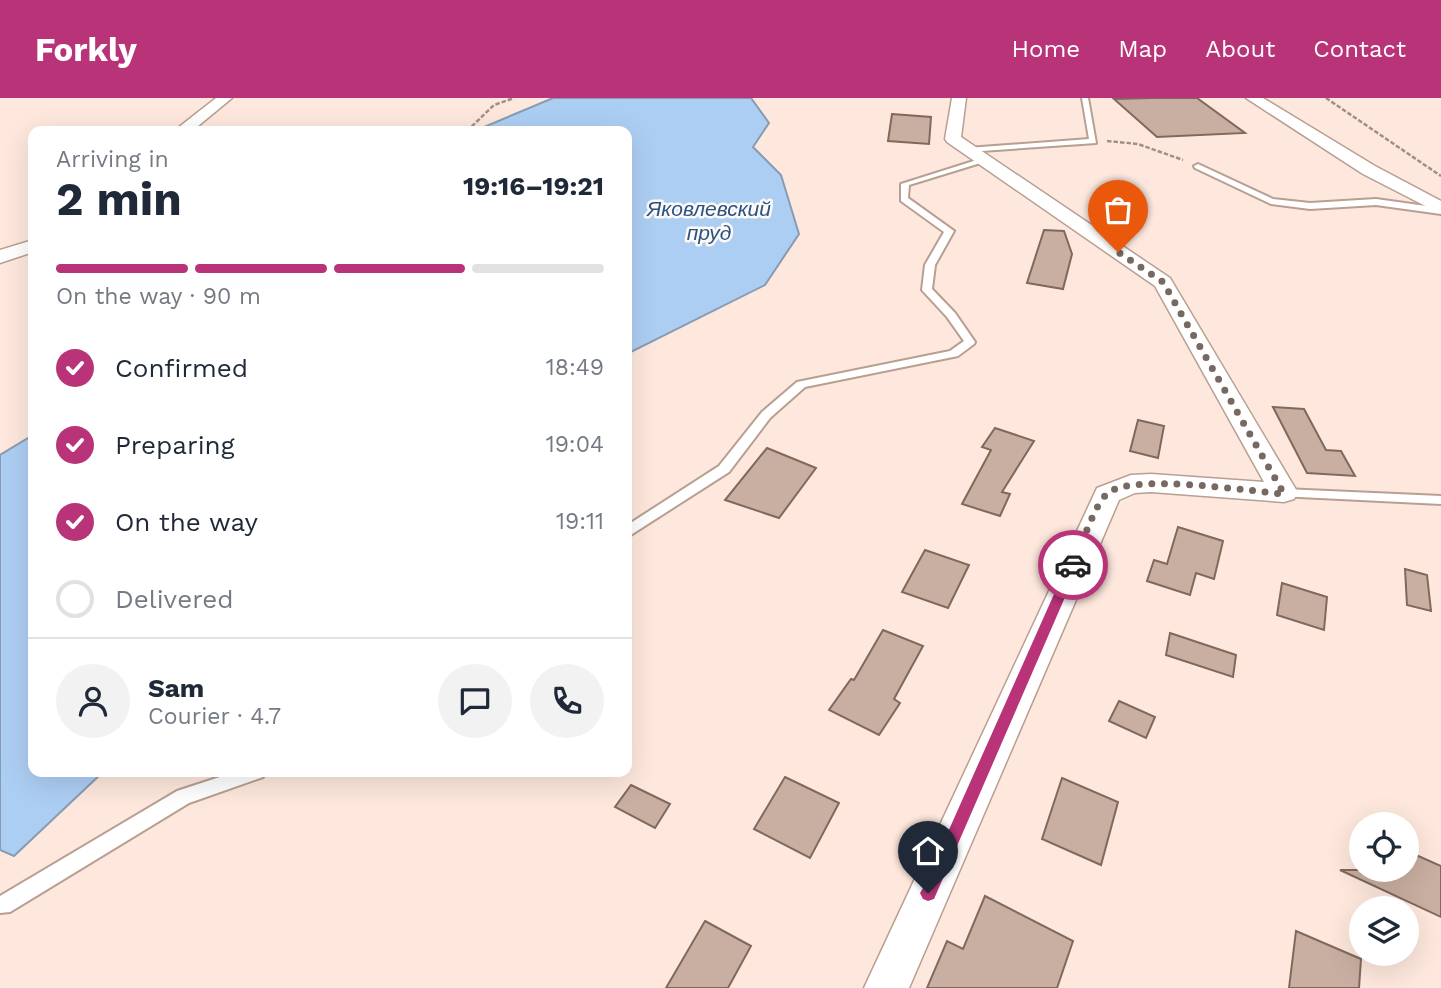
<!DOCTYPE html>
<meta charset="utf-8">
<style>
:root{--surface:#fff;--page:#f2f2f3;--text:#1f2937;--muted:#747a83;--line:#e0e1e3;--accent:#b83378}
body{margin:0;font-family:"Work Sans",sans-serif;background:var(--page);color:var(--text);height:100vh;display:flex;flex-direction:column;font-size:26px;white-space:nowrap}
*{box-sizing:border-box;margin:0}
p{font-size:23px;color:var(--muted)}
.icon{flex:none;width:38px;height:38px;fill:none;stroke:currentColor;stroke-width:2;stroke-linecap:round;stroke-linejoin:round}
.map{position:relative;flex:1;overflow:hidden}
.sheet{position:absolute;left:28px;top:28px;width:604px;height:651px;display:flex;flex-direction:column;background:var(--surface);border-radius:14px;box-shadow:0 7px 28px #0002}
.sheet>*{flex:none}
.tools{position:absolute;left:1349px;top:714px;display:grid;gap:14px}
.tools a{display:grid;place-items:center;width:70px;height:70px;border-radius:50%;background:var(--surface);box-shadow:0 7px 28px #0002;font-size:35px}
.pin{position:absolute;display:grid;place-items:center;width:60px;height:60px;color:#fff;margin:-72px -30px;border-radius:50% 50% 50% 0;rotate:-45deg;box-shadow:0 0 7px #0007}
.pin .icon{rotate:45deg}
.courier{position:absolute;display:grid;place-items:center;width:70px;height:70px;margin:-35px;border:5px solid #b83378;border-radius:50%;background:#fff;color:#222;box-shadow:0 2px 9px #0007}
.summary em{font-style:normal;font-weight:700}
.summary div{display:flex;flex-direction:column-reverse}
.summary{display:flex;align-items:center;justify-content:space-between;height:119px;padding:0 28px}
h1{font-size:46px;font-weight:700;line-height:52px}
.bar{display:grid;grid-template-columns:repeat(4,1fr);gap:10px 7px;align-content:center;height:84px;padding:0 28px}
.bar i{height:9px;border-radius:5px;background:var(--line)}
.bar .on{background:var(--accent)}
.bar p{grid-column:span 4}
.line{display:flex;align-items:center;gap:18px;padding:0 28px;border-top:2px solid var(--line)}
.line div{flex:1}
.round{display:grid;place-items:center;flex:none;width:74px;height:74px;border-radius:37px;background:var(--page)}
ol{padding:0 28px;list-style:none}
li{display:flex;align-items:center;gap:21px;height:77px}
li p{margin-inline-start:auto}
li .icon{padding:7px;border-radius:50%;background:var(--accent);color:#fff;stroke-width:4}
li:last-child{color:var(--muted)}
li i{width:38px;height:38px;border:4px solid var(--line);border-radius:50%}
header{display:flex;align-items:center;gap:42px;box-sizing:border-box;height:98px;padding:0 35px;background:var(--accent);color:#fff}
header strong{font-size:33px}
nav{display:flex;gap:38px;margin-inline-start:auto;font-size:24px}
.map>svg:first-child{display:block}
.water{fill:#adcef3;stroke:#879bb3;stroke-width:2}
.building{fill:#c9afa1;stroke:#80695c;stroke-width:2}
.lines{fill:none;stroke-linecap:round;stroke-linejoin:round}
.lane-casing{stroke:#b89f91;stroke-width:4}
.street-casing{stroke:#b89f91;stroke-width:3}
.path{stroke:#a19087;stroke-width:2.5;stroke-dasharray:4.5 2;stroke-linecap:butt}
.lane{fill:#fff;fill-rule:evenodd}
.street{fill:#fff;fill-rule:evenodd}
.route{fill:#b83378}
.done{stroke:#776962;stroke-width:7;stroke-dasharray:0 12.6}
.labels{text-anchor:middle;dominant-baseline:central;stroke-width:5;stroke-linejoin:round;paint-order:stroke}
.far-water-label{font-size:21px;font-style:italic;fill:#275484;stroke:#fff9f6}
</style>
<header>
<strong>Forkly</strong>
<nav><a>Home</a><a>Map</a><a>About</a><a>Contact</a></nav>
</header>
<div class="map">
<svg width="1441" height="890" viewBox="0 0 1441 890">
<rect width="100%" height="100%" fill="#fee8dd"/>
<g class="water">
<path d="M553,0H751L769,25L753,49L781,77L799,136L765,187L627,256L626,33H481L484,29Z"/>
<path d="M33,337V674H103L14,758L0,752V357Z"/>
</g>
<g class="building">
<path d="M1152,0H1197L1245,35L1157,39L1114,1Z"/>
<path d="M892,16L931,19L929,46L888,43Z"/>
<path d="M1044,132L1064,133L1072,156L1063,191L1027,185Z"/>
<path d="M1273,309L1304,311L1326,352L1341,353L1355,378L1307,375Z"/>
<path d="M1138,322L1164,328L1158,360L1130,353Z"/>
<path d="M995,330L1034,343L1002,394L1010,396L1000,418L962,406L991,352L982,349Z"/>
<path d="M767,350L816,370L779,420L725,402Z"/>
<path d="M1178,429L1223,443L1214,481L1196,475L1190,497L1147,483L1154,462L1167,466Z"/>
<path d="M925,452L969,467L948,510L902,494Z"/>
<path d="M1405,471L1427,477L1431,513L1407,507Z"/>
<path d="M1282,485L1327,499L1324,532L1277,517Z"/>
<path d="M883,532L923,548L894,601L900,605L879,637L829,612L851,581L854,582Z"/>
<path d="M1170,535L1236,557L1233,579L1166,557Z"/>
<path d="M1119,603L1155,619L1146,640L1109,623Z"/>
<path d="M785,679L839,705L810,760L754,731Z"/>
<path d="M1062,680L1118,704L1101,767L1042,741Z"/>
<path d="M631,687L670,706L655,730L615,709Z"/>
<path d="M1407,753L1441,768V819L1340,772H1407Z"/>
<path d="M985,798L1073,843L1057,890H927L947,843L963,851Z"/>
<path d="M705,823L751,848L728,890H666Z"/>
<path d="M1296,833L1361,861L1359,890H1289Z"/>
</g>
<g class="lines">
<defs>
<g id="lane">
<path d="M1082,0H1088L1096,45L967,54L963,52L967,50L1089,41Z"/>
<path d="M980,61L987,63L909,87L908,100L954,133L935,167L932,191L955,215L975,244L974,246L958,258L805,289L770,320L729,374L626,440V428L719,368L762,314L797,284L950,253L964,243L947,219L922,192L925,167L944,134L901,103V86Z"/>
<path d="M1198,66L1273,101L1310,105L1376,101L1441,110V116L1376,107L1310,111L1271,106L1195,70L1194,68Z"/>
<path d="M1284,391L1441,398V406L1279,398L1277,395Z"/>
<path d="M235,674H266L263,679L189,705L10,814L0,815V798L177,693Z"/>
</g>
<g id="street">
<path d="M216,0H232L192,33H174Z"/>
<path d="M952,0H966L961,39L1170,180L1298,395L1294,401L1284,404L1151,394L1135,395L1119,402L909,890H864L1097,390L1131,377L1151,376L1264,384L1155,188L947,44L945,41Z"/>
<path d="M1246,0H1263L1375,68L1441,103V116L1363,76Z"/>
<path d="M33,142V154L0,165V152Z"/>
</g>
</defs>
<use href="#lane" class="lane-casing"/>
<use href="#street" class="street-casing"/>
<g class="path">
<path d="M1326,0L1441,78"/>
<path d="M467,33L494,7L514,0"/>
<path d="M1107,43L1138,46L1183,62"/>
</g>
<use href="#lane" class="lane"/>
<use href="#street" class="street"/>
</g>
<path class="route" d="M1073,463L1079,467L934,801L928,803L923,801L920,795L923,790L1067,467Z"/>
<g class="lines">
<path class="done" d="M1073,467C1081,450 1094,406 1108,395C1133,375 1249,393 1284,396L1163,184L1118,154"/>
</g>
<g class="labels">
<g class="far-water-label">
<text x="709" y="110">Яковлевский<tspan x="709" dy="24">пруд</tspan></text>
</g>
</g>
</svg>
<div class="tools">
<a><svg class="icon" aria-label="locate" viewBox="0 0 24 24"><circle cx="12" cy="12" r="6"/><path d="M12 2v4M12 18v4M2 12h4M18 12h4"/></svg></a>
<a><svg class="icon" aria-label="layers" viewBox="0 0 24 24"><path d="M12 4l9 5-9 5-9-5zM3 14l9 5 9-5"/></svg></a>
</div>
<div class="pin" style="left:1118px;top:154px;background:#ea580c"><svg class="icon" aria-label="bag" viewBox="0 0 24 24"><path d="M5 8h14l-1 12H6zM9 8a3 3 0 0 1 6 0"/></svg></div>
<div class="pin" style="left:928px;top:795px;background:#1f2937"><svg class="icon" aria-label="home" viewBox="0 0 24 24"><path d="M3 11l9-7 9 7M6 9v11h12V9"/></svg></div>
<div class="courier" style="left:1073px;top:467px"><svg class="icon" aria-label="car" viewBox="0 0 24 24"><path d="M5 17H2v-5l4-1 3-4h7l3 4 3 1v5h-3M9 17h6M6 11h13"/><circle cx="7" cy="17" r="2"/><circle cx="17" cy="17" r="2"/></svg></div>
<section class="sheet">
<div class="summary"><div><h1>2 min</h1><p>Arriving in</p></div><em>19:16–19:21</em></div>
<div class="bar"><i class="on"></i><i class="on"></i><i class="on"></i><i></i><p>On the way · 90 m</p></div>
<ol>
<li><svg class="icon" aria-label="check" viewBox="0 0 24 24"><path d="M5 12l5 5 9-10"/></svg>Confirmed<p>18:49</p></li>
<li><svg class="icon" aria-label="check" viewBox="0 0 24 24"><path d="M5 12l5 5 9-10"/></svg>Preparing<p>19:04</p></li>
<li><svg class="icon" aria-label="check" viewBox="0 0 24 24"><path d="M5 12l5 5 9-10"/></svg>On the way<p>19:11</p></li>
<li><i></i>Delivered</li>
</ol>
<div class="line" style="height:126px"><a class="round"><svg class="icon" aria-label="person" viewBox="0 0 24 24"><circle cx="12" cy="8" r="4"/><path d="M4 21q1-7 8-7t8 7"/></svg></a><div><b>Sam</b><p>Courier · 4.7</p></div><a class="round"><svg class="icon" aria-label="chat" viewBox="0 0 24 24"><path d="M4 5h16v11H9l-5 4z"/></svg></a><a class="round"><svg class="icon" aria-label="phone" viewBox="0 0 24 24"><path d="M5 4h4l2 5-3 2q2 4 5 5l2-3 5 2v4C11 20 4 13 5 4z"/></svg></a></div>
</section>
</div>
